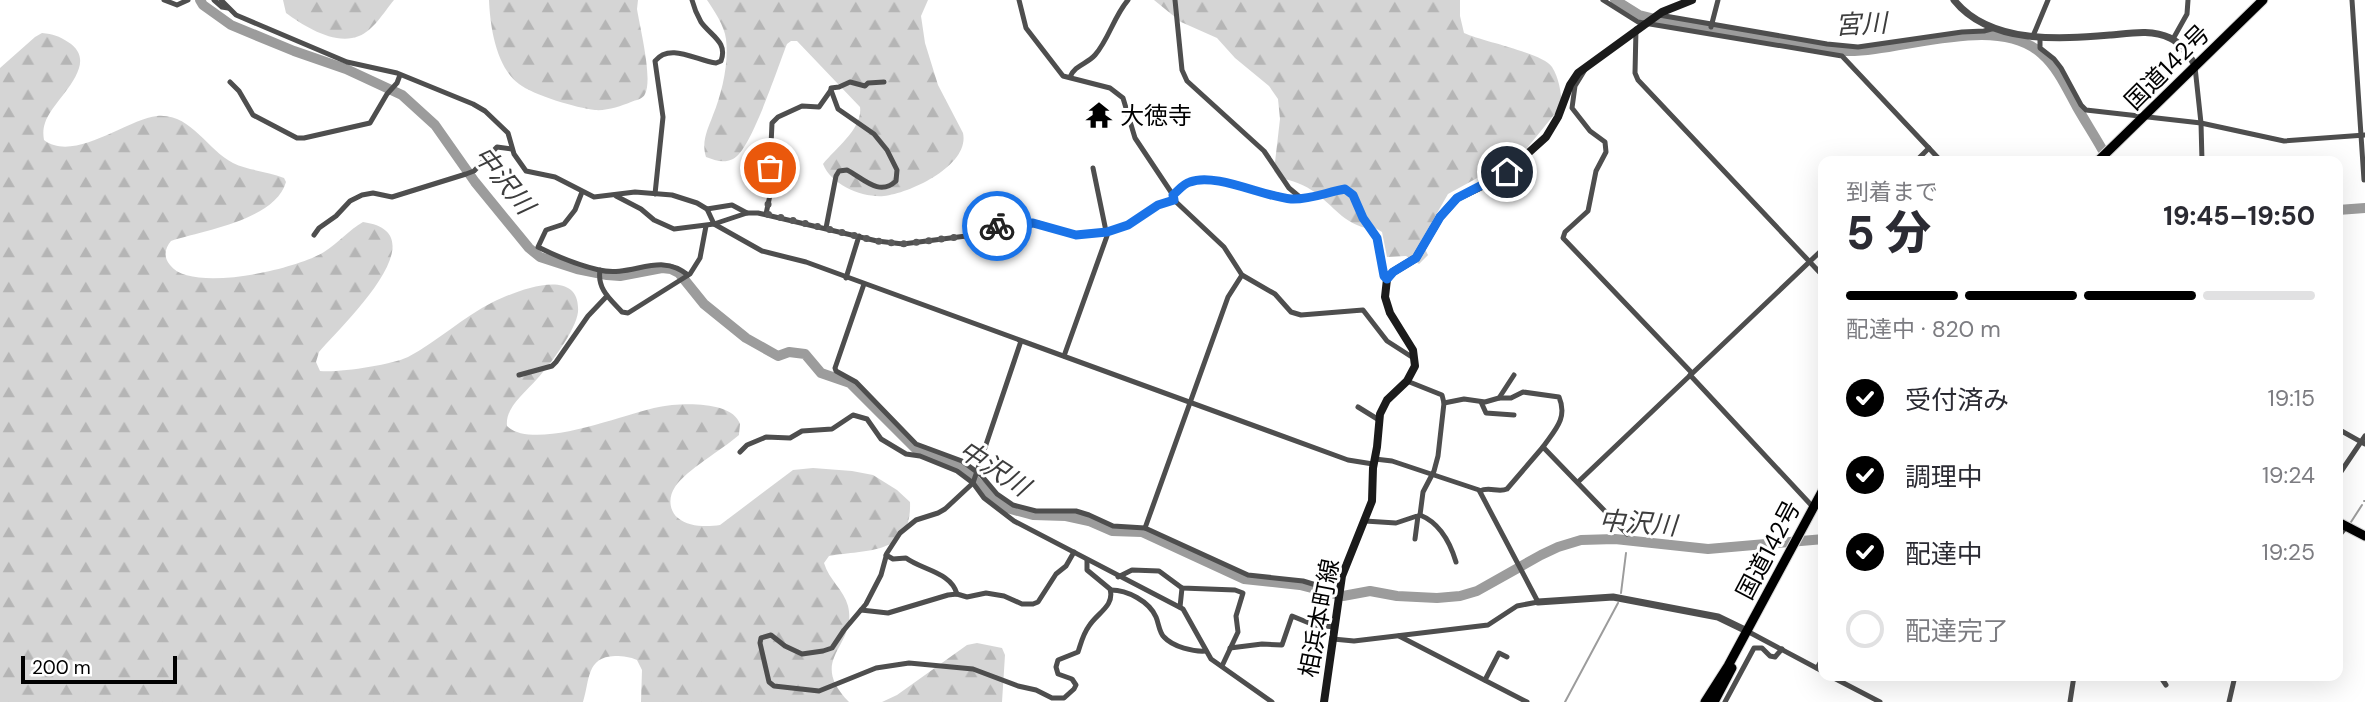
<!DOCTYPE html>
<html lang="ja">
<meta charset="utf-8">
<style>
:root{--surface:#fff;--page:#f2f2f3;--text:#2b2b33;--muted:#7c7c81;--line:#e1e1e2;--accent:#000}
body{margin:0;font-family:"DM Sans","Noto Sans JP",sans-serif;background:var(--page);color:var(--text);height:100vh;display:flex;flex-direction:column;font-size:26px;white-space:nowrap}
*{box-sizing:border-box;margin:0}
p{font-size:23px;color:var(--muted)}
.icon{flex:none;width:38px;height:38px;fill:none;stroke:currentColor;stroke-width:2;stroke-linecap:round;stroke-linejoin:round}
.map{position:relative;flex:1;overflow:hidden}
.details{position:absolute;left:1818px;top:156px;width:525px;height:525px;display:flex;flex-direction:column;background:var(--surface);border-radius:14px;box-shadow:0 7px 28px #0002}
.details>*{flex:none}
.scale{position:absolute;left:21px;bottom:18px;width:156px;box-sizing:border-box;padding-left:7px;border:4px solid #000;border-top:0;font-size:19px;line-height:24px;white-space:nowrap;color:#000;-webkit-text-stroke:5px #fff;paint-order:stroke}
.pin{position:absolute;display:grid;place-items:center;width:60px;height:60px;color:#fff;margin:-30px;border:4px solid #fff;border-radius:50%;box-shadow:0 2px 7px #0007}
.courier{position:absolute;display:grid;place-items:center;width:70px;height:70px;margin:-35px;border:5px solid #1a73e8;border-radius:50%;background:#fff;color:#222;box-shadow:0 2px 9px #0007}
.overview em{font-style:normal;font-weight:800}
.overview div{display:flex;flex-direction:column-reverse}
.overview{display:flex;align-items:center;justify-content:space-between;height:119px;padding:0 28px}
h1{font-size:46px;font-weight:800;line-height:52px}
.bar{display:grid;grid-template-columns:repeat(4,1fr);gap:10px 7px;align-content:center;height:84px;padding:0 28px}
.bar i{height:9px;border-radius:5px;background:var(--line)}
.bar .selected{background:var(--accent)}
.bar p{grid-column:span 4}
ol{padding:0 28px;list-style:none}
li{display:flex;align-items:center;gap:21px;height:77px}
li p{margin-inline-start:auto}
li .icon{padding:7px;border-radius:50%;background:var(--accent);color:#fff;stroke-width:4}
li:last-child{color:var(--muted)}
li i{width:38px;height:38px;border:4px solid var(--line);border-radius:50%}
.map>svg:first-child{display:block}
.forest{fill:url(#forest-firs)}
.lines{fill:none;stroke-linecap:round;stroke-linejoin:round}
.stream{stroke:#9c9c9c;stroke-width:2}
.river{stroke:#9c9c9c;stroke-width:10}
.primary-casing{stroke:#dbdbdb;stroke-width:11}
.trunk-casing{stroke:#dbdbdb;stroke-width:11}
.minor{stroke:#4e4e4e;stroke-width:5}
.tertiary{stroke:#4e4e4e;stroke-width:7}
.secondary{stroke:#1b1b1b;stroke-width:8}
.primary{stroke:#000;stroke-width:9}
.trunk{stroke:#000;stroke-width:9}
.done{stroke:#595959;stroke-width:7;stroke-dasharray:0 12.6}
.route{stroke:#1a73e8;stroke-width:9}
.labels{text-anchor:middle;dominant-baseline:central;stroke-width:6;stroke-linejoin:round;paint-order:stroke}
.street-label{font-size:24px;fill:#000;stroke:#fff}
.poi-label{font-size:24px;fill:#000;stroke:#fff;text-anchor:start}
.water-label{font-size:26px;font-style:italic;fill:#3d3d3d;stroke:#fff}
</style>
<div class="map">
<svg width="2365" height="702" viewBox="0 0 2365 702">
<defs>
<pattern id="forest-firs" width="22" height="20" patternUnits="userSpaceOnUse" patternTransform="scale(1.75)"><rect width="22" height="20" fill="#d5d5d5"/><path d="M5 1l3.5 6h-7zM16 11l3.5 6h-7z" fill="#b5b5b5"/></pattern>
</defs>
<rect width="100%" height="100%" fill="#fff"/>
<g class="forest">
<path d="M283,0H394C384,12 373,31 359,36C335,46 304,26 286,13Z"/>
<path d="M489,0H638L637,9C640,28 653,79 645,94C643,99 636,100 631,102C621,106 607,111 595,110C577,108 533,95 519,84C496,67 490,26 489,0Z"/>
<path d="M707,0H928L921,16L925,43L938,85L963,133C970,165 911,193 884,196C863,198 831,185 823,164C836,148 863,128 860,107L797,41H791L787,44C778,66 751,151 733,159C723,164 715,160 706,157C701,141 708,129 713,115C722,93 729,63 726,39C724,25 715,12 707,0Z"/>
<path d="M1154,0H1460V16L1464,33C1484,42 1543,53 1552,67C1559,78 1561,92 1562,105L1523,153L1448,194L1421,241L1428,255L1419,264L1406,256L1387,257L1382,232L1372,226L1366,228C1344,223 1333,206 1316,193C1305,185 1292,180 1279,178L1274,171L1280,119L1278,99L1269,86L1235,58L1217,38L1181,22Z"/>
<path d="M42,33C53,34 59,36 68,42C103,64 52,100 45,123C43,129 43,134 44,140C74,163 127,119 157,116C191,113 207,150 233,163C249,171 268,171 284,178L286,182C275,220 205,230 171,241C165,248 163,257 170,265C191,294 297,269 324,252C338,243 349,230 363,222C442,233 340,327 319,352L316,362L320,371C338,373 391,365 408,357C438,341 463,317 493,302C516,291 581,264 578,312C576,330 550,365 537,379C525,393 505,407 507,426C535,452 626,413 659,407C678,403 732,400 740,424C740,425 739,434 739,435C722,450 686,470 675,487C668,497 669,511 678,518C688,527 707,527 720,525L793,470L813,468L852,471L873,475L897,490L910,502C912,555 869,549 829,556L824,563C829,580 844,590 848,606C858,647 806,658 849,702H641L642,670L637,660C630,657 624,656 615,656C586,657 590,680 583,702H0V68L35,37Z"/>
<path d="M977,643L1002,648L1005,655L1002,702H882L897,695L967,645Z"/>
</g>
<g class="lines">
<g class="stream">
<path d="M2364,501H2365"/>
<path d="M2351,522L2362,505"/>
<path d="M1628,543V540"/>
<path d="M1621,593L1626,553"/>
<path d="M1565,702L1618,603"/>
</g>
<g class="river">
<path d="M200,0L203,5L231,25L294,51L346,69L402,95L435,125L475,182L529,248L540,257L577,269L607,275L620,276L662,268L671,269L679,273L704,304L746,338L778,356L789,352L805,354L821,373L850,383L917,450L960,465L988,493L1007,508L1033,515L1066,516L1089,521L1112,531L1142,532L1244,579L1300,585L1343,596L1370,591L1397,596L1437,598L1460,596L1477,591L1541,555L1558,547L1581,540L1615,539L1708,549L1824,539"/>
<path d="M1615,0L1639,15L1663,21L1845,51C1900,53 1996,12 2042,54C2058,68 2067,89 2077,107C2085,121 2094,135 2102,149"/>
<path d="M2108,160L2109,161"/>
<path d="M2338,210L2365,208"/>
</g>
<defs>
<path id="primary" d="M2338,522L2365,536"/>
<g id="trunk">
<path d="M2098,161L2263,0"/>
<path d="M1705,702L1728,666L1824,488"/>
<path d="M1714,702L1732,668"/>
</g>
</defs>
<use href="#primary" class="primary-casing"/>
<use href="#trunk" class="trunk-casing"/>
<g class="minor">
<path d="M164,0L177,5L188,0"/>
<path d="M214,0L222,7L228,8"/>
<path d="M221,0L236,15L347,62L397,73L473,104L485,111L508,133L514,154L526,171L555,177L594,197L635,192L672,195L697,203L707,209L714,224L762,251L806,262L1348,460L1373,464"/>
<path d="M1019,0L1026,28L1063,76L1110,88L1123,98L1135,138L1173,195"/>
<path d="M1175,0L1182,70L1187,81L1264,151L1289,188L1301,198"/>
<path d="M1603,0L1638,22L1842,56L1941,161"/>
<path d="M2352,0L2364,180"/>
<path d="M1659,15L1827,44L1858,47L1962,32L1984,31L1995,28"/>
<path d="M1711,27L1718,0"/>
<path d="M1636,29L1635,73L1638,80L1824,277"/>
<path d="M2033,36L2048,0"/>
<path d="M2040,37V48L2054,59L2061,68L2081,105L2086,110L2201,123L2284,141L2365,135"/>
<path d="M2173,39L2187,14L2188,0"/>
<path d="M2195,67L2201,123L2202,161"/>
<path d="M1586,68L1575,86L1572,108L1590,131L1605,142L1606,152L1596,171L1588,211L1565,232L1563,238L1692,373"/>
<path d="M1070,77C1075,65 1087,64 1095,55C1109,39 1114,16 1128,0"/>
<path d="M230,82L239,91L253,115L297,138H304L370,123L387,94L397,83L400,75"/>
<path d="M1916,161L1929,148"/>
<path d="M582,192L575,210L564,224L546,230L538,247C558,257 578,265 599,270C633,278 659,251 688,275"/>
<path d="M655,194L663,117L655,61C670,42 697,61 716,63L721,61C728,42 711,36 701,22C697,15 694,8 692,0"/>
<path d="M616,196L641,209L654,220L674,229L714,224L747,213H758L877,241L903,244L974,235L1008,224L1038,223L1076,235L1107,232L1128,225L1158,205L1174,200"/>
<path d="M1174,200L1224,247L1242,275L1275,294L1291,312L1301,315L1363,310L1387,341L1415,359"/>
<path d="M1174,200L1173,195L1187,183L1198,180L1217,181L1294,199L1347,190L1353,195L1363,218L1377,238L1384,276L1387,279"/>
<path d="M707,209L732,205L747,213"/>
<path d="M766,214L774,176L770,168L772,123L778,117L802,106L819,107L831,90"/>
<path d="M826,228L836,176L839,171L847,170C863,178 879,197 896,181L897,170L887,150L874,134L838,109L831,90V88L839,87L850,82L865,86L868,83L884,82"/>
<path d="M314,235L319,228L336,216L350,201L362,195L373,193L392,197L466,174L474,171L497,147L512,149"/>
<path d="M600,270C597,289 610,299 622,312L628,313L690,274L700,258L706,226"/>
<path d="M846,278L859,236"/>
<path d="M864,284L835,368L836,371L856,382L916,444L962,461L981,475L997,494L1013,505L1036,511H1076L1089,515L1113,526L1145,528L1248,575L1303,581L1339,592"/>
<path d="M1021,341L973,483L945,509L938,513L916,520L900,533L887,553L881,575L866,604L844,630L832,648L823,651L802,654L785,646L771,635L761,638L760,643L769,682L774,686L819,691L876,668L909,663L973,669L1018,686L1036,690L1052,698H1064L1074,689L1076,685L1072,679L1058,674L1056,667L1058,660L1078,652C1081,643 1083,634 1089,626C1097,613 1115,606 1110,589L1087,570V560"/>
<path d="M1064,356L1107,236L1093,168"/>
<path d="M519,375L552,366L556,362L588,316L607,296"/>
<path d="M1690,375L1813,507"/>
<path d="M1499,398H1511L1523,392L1559,397C1568,418 1555,430 1543,447"/>
<path d="M1481,402L1486,413L1514,415"/>
<path d="M1444,403L1464,399L1485,402L1499,398L1514,375"/>
<path d="M1358,407L1379,420"/>
<path d="M2338,429L2365,444"/>
<path d="M740,452L747,445L766,437L790,438L802,431L832,429L853,415L867,419L881,439L906,454L920,456L957,471L973,483L984,498L1014,521L1183,609L1211,659L1272,702"/>
<path d="M2338,476L2365,436"/>
<path d="M1578,482L1824,248"/>
<path d="M1480,491C1489,486 1498,493 1507,489L1543,447L1627,534"/>
<path d="M1420,515C1440,523 1450,542 1456,562"/>
<path d="M1365,521L1396,523L1420,515L1423,492L1434,471L1438,456L1444,403L1442,395L1407,381"/>
<path d="M1145,528L1228,297L1242,275"/>
<path d="M2338,537L2347,526"/>
<path d="M1415,539L1418,516"/>
<path d="M886,555L893,559L906,558C922,570 951,572 957,594"/>
<path d="M1118,577L1132,570L1159,571L1182,588L1235,590L1243,593L1236,616L1238,632L1222,666"/>
<path d="M1111,590C1127,590 1149,601 1156,617C1159,624 1159,632 1164,637C1173,647 1194,652 1206,651"/>
<path d="M1180,607L1182,588"/>
<path d="M861,610L888,613L948,595L957,594L967,597L986,593L1004,596L1022,604H1033L1038,602L1056,574L1066,566L1074,552"/>
<path d="M1747,631L1824,672"/>
<path d="M1399,636L1527,702"/>
<path d="M1333,639L1354,641L1488,625L1517,606L1538,602L1479,490L1392,461L1375,459"/>
<path d="M1230,648L1262,644L1282,645L1292,616L1314,625L1335,627"/>
<path d="M1817,668L1824,656"/>
<path d="M1830,676L1880,702"/>
<path d="M2160,676L2166,685"/>
<path d="M1485,680L1499,653L1507,657"/>
<path d="M1725,702L1754,648H1762L1770,656L1775,657L1782,649"/>
<path d="M2070,702L2074,676"/>
<path d="M2229,702L2235,676"/>
</g>
<g class="tertiary">
<path d="M1954,0C1990,45 2061,39 2111,35C2131,33 2152,29 2170,38C2181,43 2189,55 2195,65"/>
<path d="M1538,602L1613,597L1718,617L1747,631"/>
</g>
<path class="secondary" d="M1324,702L1342,576L1372,501L1373,468L1377,447L1380,414L1387,400L1407,381L1415,366L1413,350L1390,313L1385,297L1387,279L1393,272L1416,258L1440,217L1457,198L1503,176L1546,137L1558,117L1570,85L1578,73L1662,12L1692,0"/>
<use href="#primary" class="primary"/>
<use href="#trunk" class="trunk"/>
</g>
<g class="lines">
<path class="done" d="M770,168L774,176L766,214L877,241L902,244L974,235L997,226"/>
<path class="route" d="M997,226L1033,223L1076,235L1107,232L1128,225L1158,205L1174,200L1173,195C1179,190 1183,184 1190,182C1215,172 1264,197 1291,199C1310,200 1327,192 1345,189L1353,195L1363,218L1377,238L1384,276L1387,279L1393,272L1416,258L1440,217L1457,198L1507,172"/>
</g>
<defs>
<symbol id="temple-bare" viewBox="-9 -9 18 18"><path d="M0-6L5-2H3V0L6.5 2.5H4V6H1.5V3h-3V6H-4V2.5H-6.5L-3 0V-2H-5Z" fill="#000" stroke="#fff" stroke-width="2.5" paint-order="stroke"/></symbol>
</defs>
<g fill-rule="evenodd">
<use href="#temple-bare" x="1080" y="96" width="38" height="38"/>
</g>
<g class="labels">
<g class="street-label">
<text transform="translate(2167 67) rotate(-45)">国道142号</text>
<text transform="translate(1768 550) rotate(-62)">国道142号</text>
<text transform="translate(1319 618) rotate(-79)">相浜本町線</text>
</g>
<g class="poi-label">
<text x="1120" y="115">大徳寺</text>
</g>
<g class="water-label">
<text transform="translate(1861 24) rotate(-3)">宮川</text>
<text transform="translate(504 180) rotate(51)">中沢川</text>
<text transform="translate(994 468) rotate(33)">中沢川</text>
<text transform="translate(1638 523) rotate(4)">中沢川</text>
</g>
</g>
</svg>
<div class="scale">200 m</div>
<div class="pin" style="left:770px;top:168px;background:#ea580c"><svg class="icon" aria-label="bag" viewBox="0 0 24 24"><path d="M5 8h14l-1 12H6zM9 8a3 3 0 0 1 6 0"/></svg></div>
<div class="pin" style="left:1507px;top:172px;background:#1f2937"><svg class="icon" aria-label="home" viewBox="0 0 24 24"><path d="M3 11l9-7 9 7M6 9v11h12V9"/></svg></div>
<div class="courier" style="left:997px;top:226px"><svg class="icon" aria-label="bike" viewBox="0 0 24 24"><circle cx="6" cy="16" r="4"/><circle cx="18" cy="16" r="4"/><path d="M6 16l4-8h5l3 8M10 8l3 8H6M13 5h3"/></svg></div>
<section class="details">
<div class="overview"><div><h1>5 分</h1><p>到着まで</p></div><em>19:45–19:50</em></div>
<div class="bar"><i class="selected"></i><i class="selected"></i><i class="selected"></i><i></i><p>配達中 · 820 m</p></div>
<ol>
<li><svg class="icon" aria-label="check" viewBox="0 0 24 24"><path d="M5 12l5 5 9-10"/></svg>受付済み<p>19:15</p></li>
<li><svg class="icon" aria-label="check" viewBox="0 0 24 24"><path d="M5 12l5 5 9-10"/></svg>調理中<p>19:24</p></li>
<li><svg class="icon" aria-label="check" viewBox="0 0 24 24"><path d="M5 12l5 5 9-10"/></svg>配達中<p>19:25</p></li>
<li><i></i>配達完了</li>
</ol>
</section>
</div>
